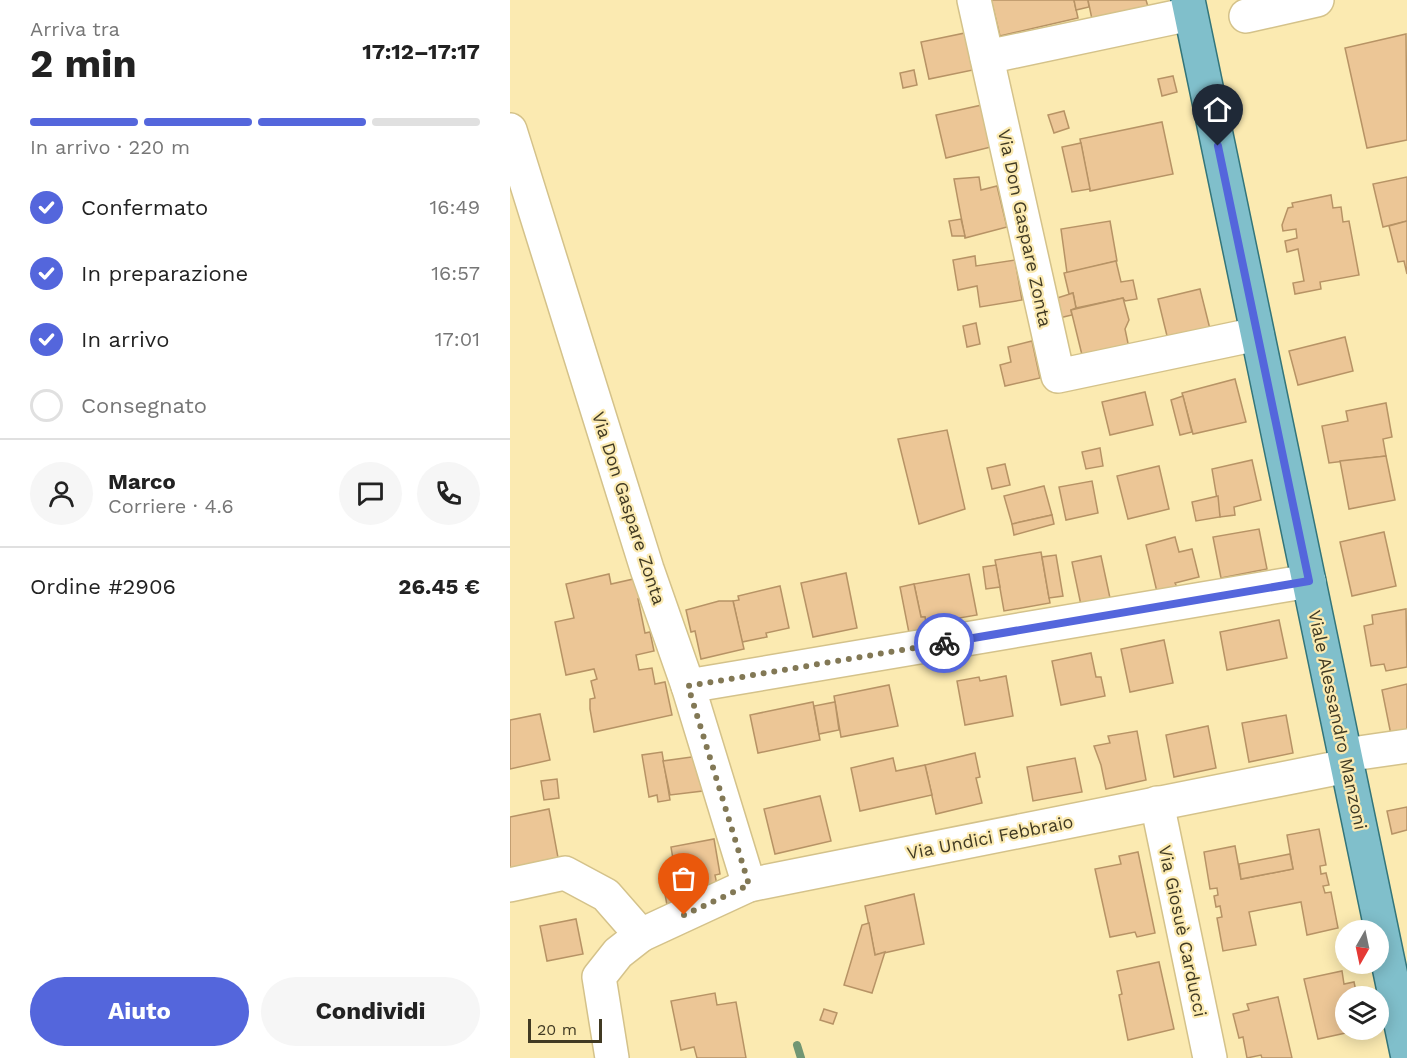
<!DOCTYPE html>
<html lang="it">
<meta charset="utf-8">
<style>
:root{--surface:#fff;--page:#f6f6f6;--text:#222;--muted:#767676;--line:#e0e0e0;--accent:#5466dc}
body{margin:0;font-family:"Work Sans",sans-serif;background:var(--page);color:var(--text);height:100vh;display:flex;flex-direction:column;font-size:22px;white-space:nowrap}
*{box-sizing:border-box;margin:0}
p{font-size:20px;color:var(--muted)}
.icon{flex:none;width:33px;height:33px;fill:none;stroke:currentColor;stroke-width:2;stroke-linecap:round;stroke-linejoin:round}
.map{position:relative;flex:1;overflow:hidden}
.drawer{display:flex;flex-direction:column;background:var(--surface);width:510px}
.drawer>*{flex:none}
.needle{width:39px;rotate:189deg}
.buttons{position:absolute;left:825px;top:920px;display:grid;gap:12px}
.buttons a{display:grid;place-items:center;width:54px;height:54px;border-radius:50%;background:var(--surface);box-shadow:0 3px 15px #0003;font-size:30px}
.scale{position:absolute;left:18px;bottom:15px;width:74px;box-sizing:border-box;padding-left:6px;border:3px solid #413a23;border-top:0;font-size:16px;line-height:21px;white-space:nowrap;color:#413a23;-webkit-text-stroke:4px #fbeab1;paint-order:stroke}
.pin{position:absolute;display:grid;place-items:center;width:51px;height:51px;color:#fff;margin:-62px -26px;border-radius:50% 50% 50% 0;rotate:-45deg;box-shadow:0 0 6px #0007}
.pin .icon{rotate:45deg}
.courier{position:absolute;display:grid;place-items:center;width:60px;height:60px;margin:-30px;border:4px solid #5466dc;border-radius:50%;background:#fff;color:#222;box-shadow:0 2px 8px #0007}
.summary em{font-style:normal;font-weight:700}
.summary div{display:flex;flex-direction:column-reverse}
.summary{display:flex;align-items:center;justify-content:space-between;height:102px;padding:0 30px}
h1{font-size:39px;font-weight:700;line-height:45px}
.bar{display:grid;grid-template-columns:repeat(4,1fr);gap:9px 6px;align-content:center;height:72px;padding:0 30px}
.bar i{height:8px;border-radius:4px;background:var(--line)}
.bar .selected{background:var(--accent)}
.bar p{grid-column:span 4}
.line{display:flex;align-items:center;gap:15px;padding:0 30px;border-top:2px solid var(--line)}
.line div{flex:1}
.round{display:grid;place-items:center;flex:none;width:63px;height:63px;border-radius:32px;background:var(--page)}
ol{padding:0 30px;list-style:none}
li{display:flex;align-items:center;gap:18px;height:66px}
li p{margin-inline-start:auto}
li .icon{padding:6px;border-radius:50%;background:var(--accent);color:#fff;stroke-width:4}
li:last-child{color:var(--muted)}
li i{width:33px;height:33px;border:3px solid var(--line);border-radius:50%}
.button{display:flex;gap:12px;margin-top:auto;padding:12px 30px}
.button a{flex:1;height:69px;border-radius:36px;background:var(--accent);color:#fff;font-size:24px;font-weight:700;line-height:69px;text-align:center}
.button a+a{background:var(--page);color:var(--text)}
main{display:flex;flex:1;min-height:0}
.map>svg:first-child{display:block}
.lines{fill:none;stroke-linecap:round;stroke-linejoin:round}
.stream{stroke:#719673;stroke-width:8}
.building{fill:#ecc696;stroke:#b79365;stroke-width:1.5}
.minor-casing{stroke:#d4c28a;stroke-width:36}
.major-casing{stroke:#33757a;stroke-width:36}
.minor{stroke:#fff;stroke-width:33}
.major{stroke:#80bfcb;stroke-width:33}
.done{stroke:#827855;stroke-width:6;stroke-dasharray:0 10.8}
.route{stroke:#5466dc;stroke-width:8}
.labels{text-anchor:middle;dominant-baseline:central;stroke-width:4.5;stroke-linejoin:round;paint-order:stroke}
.street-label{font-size:18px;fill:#413a23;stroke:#fbeab1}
</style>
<main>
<section class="drawer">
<div class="summary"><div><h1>2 min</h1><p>Arriva tra</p></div><em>17:12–17:17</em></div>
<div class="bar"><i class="selected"></i><i class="selected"></i><i class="selected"></i><i></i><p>In arrivo · 220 m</p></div>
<ol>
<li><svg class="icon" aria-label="check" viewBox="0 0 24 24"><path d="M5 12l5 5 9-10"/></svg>Confermato<p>16:49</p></li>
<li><svg class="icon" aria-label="check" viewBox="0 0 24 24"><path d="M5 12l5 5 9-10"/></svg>In preparazione<p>16:57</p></li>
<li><svg class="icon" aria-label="check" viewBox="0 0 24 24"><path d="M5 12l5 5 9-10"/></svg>In arrivo<p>17:01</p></li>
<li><i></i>Consegnato</li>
</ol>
<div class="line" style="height:108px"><a class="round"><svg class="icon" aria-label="person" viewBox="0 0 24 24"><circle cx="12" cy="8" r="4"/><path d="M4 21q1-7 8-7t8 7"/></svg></a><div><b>Marco</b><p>Corriere · 4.6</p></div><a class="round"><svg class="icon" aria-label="chat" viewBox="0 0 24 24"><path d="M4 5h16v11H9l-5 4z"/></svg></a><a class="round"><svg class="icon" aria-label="phone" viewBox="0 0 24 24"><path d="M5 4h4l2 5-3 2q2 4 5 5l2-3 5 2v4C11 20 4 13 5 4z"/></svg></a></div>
<div class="line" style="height:78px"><div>Ordine #2906</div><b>26.45 €</b></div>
<div class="button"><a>Aiuto</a><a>Condividi</a></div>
</section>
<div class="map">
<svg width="897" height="1058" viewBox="0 0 897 1058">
<rect width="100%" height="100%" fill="#fbeab1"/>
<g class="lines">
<path class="stream" d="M287,1045L291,1058"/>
</g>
<g class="building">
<path d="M481,0H564L568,18L490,36Z"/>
<path d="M564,0H578L579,7L566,10Z"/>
<path d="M578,0H636L639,10L583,24Z"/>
<path d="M455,33L463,70L419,79L411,42Z"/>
<path d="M896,34L897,140L857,148L835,48Z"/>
<path d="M404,70L407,85L393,88L390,73Z"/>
<path d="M663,76L667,92L652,96L648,79Z"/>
<path d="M472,105L481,147L436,158L426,115Z"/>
<path d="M554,111L559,128L544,133L538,115Z"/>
<path d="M652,122L663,174L580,191L570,139Z"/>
<path d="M571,143L580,189L562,192L552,147Z"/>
<path d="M469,177L471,190L487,186L497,227L455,238L444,179Z"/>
<path d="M897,177V221L873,227L863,184Z"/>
<path d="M821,195L823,208L831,207L833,222L839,221L849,275L810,282L811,289L785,294L783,283L794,281L788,249L777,252L775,241L787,238L786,229L773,231L772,225L778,208L783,207L782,203Z"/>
<path d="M451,219L455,236H442L439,221Z"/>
<path d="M600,221L607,261L557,273L551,229Z"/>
<path d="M897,221V274L894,261L888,262L879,226Z"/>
<path d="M465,256L466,266L505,260L512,300L470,307L467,286L448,290L443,260Z"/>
<path d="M606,261L611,282L623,280L627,299L615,301L613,298L566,308L563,293L559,294L554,273Z"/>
<path d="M690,289L701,333L659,344L648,299Z"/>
<path d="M563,293L566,308L561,310L562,315L549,318L544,299Z"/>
<path d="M613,298L619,320L615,329L619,348L573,359L561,310Z"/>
<path d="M466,323L470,344L457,347L453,326Z"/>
<path d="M835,337L843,371L788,385L779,351Z"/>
<path d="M522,341L530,378L495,386L490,365L501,362L498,347Z"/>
<path d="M725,379L736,422L683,434L672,393Z"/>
<path d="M635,392L643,425L600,435L592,402Z"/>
<path d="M673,396L682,432L670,435L661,400Z"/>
<path d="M876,403L882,437L873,439L876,456L819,463L812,426L838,421L836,411Z"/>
<path d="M437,430L455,509L409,524L388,439Z"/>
<path d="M590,448L593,466L576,469L572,452Z"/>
<path d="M876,456L885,500L839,509L830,461Z"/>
<path d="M742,460L751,500L724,507L725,515L710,517L702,469Z"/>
<path d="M495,464L500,485L482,489L477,468Z"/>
<path d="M649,466L659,509L618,519L607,476Z"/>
<path d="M582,481L588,513L556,520L549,487Z"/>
<path d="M534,486L542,515L502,524L494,496Z"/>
<path d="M708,496L710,517L686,521L682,502Z"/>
<path d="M542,515L544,524L504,535L502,524Z"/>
<path d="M749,529L757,569L711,578L703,537Z"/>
<path d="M874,532L886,586L842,596L830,542Z"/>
<path d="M665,537L669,552L682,549L689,577L665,583L667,587L647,592L636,545Z"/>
<path d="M531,552L540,603L494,611L485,560Z"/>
<path d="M546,555L553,596L539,598L532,557Z"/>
<path d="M591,556L600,598L571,605L562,562Z"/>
<path d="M486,565L490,587L476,589L473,567Z"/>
<path d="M336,573L347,628L303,637L291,583Z"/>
<path d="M99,574L101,584L128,578L133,599H128L135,633L140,632L144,651L126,655L129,670L142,668L145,684L155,682L162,715L84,732L80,709V699L85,698L81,681L87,679L84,669L56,675L45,622L64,618L56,584Z"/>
<path d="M459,574L467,615L449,618L450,623L417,630L415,617H411L404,584Z"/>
<path d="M404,584L411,617H415L417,630L399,633L390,587Z"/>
<path d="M270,586L279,628L256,633L257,637L232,642L223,601L229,600L228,596Z"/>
<path d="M209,601H223L234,649L191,659L185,631L181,632L176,610Z"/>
<path d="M896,609L897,667L876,671L874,664L861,666L854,626L863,624L862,615Z"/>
<path d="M769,620L777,658L717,670L710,632Z"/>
<path d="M654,640L663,683L620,692L611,649Z"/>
<path d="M581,653L586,677H591L595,696L551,705L542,661Z"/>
<path d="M496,676L503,716L455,725L447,681L469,677L470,681Z"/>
<path d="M897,684V732L881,735L872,690Z"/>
<path d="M379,685L388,726L331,737L324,696Z"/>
<path d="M303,702L310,740L248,753L240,715Z"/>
<path d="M325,702L329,730L309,734L304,706Z"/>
<path d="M30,714L40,760L0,769V720Z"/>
<path d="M776,715L783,753L739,762L732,723Z"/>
<path d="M698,726L706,768L664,777L656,735Z"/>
<path d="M627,731L636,780L596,789L591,765L584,746L600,743L598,736Z"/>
<path d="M152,752L160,800L148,802L147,795L139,797L132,755Z"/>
<path d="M465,753L470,777L466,778L472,803L426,814L415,765Z"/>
<path d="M196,755L201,790L160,795L153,761Z"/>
<path d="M383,758L386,771L415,765L422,795L350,811L341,768Z"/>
<path d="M565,758L572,792L523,801L517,767Z"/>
<path d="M47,779L49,798L34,800L31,781Z"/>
<path d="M310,796L321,841L265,854L254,809Z"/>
<path d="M897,807V830L882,834L877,811Z"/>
<path d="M39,809L49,863L0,875V817Z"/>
<path d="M809,829L816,865L810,866L811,874L816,873L819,885L813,886L815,893L821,892L828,928L797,935L791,902L739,912L746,945L713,951L707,918L712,917L710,906L706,907L704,896L708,895L707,888L700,889L694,852L725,846L731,879L783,869L777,835Z"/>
<path d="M204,839L210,874L205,875L209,895L157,905L151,873L165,871L161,847Z"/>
<path d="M628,852L645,933L627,937L625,932L600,937L585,869L611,864L609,856Z"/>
<path d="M780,854L783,869L731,879L729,864Z"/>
<path d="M404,894L414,944L365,955L355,906Z"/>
<path d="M66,919L73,954L37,961L30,926Z"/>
<path d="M359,923L365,955L375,952L362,993L334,985L352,925Z"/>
<path d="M649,962L664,1029L618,1040L609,995L612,994L607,971Z"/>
<path d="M832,971L834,984L844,982L847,996H836V1029H844L845,1031L808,1039L794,979Z"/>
<path d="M205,993L207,1005L226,1002L236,1058H187L184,1047L171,1050L161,1001Z"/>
<path d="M768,997L782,1058H752L751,1055L737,1058L733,1037L729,1038L723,1014L739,1010L737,1004Z"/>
<path d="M314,1009L327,1013L323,1024L310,1020Z"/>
</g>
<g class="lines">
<defs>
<g id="minor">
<path d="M464,0L548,376L747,334"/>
<path d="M736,16L807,0"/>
<path d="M477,57L680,14"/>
<path d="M0,130L137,569L178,686L239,885"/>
<path d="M178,686L799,581"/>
<path d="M835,755L897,746"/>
<path d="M647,803L700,1058"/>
<path d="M0,885L55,873L96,895L131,935"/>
<path d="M102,1058L89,977L108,953L131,935L239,885L837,766"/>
</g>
<path id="major" d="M678,0L897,1053"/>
</defs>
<use href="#minor" class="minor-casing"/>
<use href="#major" class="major-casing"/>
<use href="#minor" class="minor"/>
<use href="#major" class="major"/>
</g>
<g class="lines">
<path class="done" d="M174,915L239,885L178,686L434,643"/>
<path class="route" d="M434,643L799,581L708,146"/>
</g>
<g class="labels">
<g class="street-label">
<text transform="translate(515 228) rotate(78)">Via Don Gaspare Zonta</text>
<text transform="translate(119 508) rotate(72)">Via Don Gaspare Zonta</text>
<text transform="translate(828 720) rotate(78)">Viale Alessandro Manzoni</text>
<text transform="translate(480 837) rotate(-11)">Via Undici Febbraio</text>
<text transform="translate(673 931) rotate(78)">Via Giosuè Carducci</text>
</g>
</g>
</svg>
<div class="buttons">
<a><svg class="needle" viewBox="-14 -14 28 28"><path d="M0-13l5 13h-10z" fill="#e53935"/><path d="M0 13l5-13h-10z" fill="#767676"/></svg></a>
<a><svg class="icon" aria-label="layers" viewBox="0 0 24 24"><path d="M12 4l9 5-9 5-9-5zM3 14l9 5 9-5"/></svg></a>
</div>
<div class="scale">20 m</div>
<div class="pin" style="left:174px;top:915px;background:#ea580c"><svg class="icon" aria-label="bag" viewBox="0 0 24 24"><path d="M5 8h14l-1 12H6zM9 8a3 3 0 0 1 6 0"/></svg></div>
<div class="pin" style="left:708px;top:146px;background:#1f2937"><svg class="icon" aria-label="home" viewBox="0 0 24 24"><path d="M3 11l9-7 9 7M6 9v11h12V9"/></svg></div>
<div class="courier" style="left:434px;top:643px"><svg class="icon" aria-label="bike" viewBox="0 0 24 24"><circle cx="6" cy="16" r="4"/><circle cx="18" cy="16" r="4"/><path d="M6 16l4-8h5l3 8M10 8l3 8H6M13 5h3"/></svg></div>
</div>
</main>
